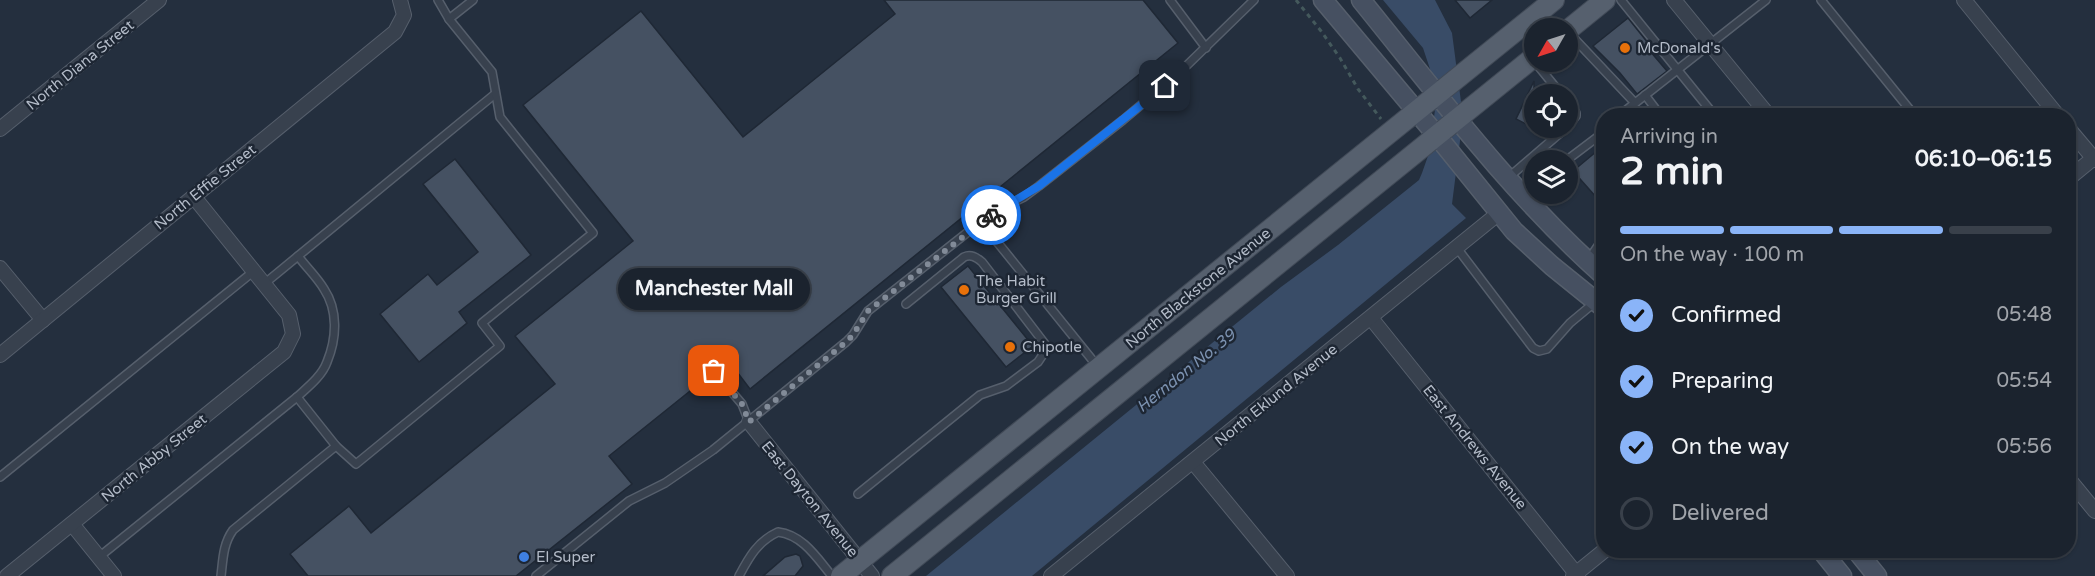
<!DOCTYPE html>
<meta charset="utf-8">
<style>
:root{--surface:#1b232e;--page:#282f3a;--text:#f1f3f6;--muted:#a0a4aa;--line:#39404a;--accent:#8ab4f8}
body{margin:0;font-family:"Varela Round",sans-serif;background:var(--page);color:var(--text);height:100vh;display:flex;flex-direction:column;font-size:22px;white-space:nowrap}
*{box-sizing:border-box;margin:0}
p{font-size:20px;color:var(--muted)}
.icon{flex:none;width:33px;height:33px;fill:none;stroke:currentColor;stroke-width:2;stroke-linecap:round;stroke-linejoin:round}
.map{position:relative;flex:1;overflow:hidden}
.panel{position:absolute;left:1596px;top:108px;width:480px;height:450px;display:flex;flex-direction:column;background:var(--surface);border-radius:24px;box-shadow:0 2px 4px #0004,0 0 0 2px var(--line)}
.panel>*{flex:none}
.needle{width:39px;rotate:231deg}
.controls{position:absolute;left:1524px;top:18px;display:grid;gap:12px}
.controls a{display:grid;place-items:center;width:54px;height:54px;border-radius:50%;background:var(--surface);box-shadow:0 2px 4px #0004,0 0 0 2px var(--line);font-size:30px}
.pin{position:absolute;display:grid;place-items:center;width:51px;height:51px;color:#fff;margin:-26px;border-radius:12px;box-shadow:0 3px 9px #0006}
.courier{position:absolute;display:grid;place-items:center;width:60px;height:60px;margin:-30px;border:4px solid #1a73e8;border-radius:50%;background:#fff;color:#222;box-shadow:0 2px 8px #0007}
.bubble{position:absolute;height:42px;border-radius:21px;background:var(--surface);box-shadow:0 2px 4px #0004,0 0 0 2px var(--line);font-size:20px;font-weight:800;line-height:42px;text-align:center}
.overview em{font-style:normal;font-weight:800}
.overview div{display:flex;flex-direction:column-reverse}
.overview{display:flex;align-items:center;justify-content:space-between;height:102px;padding:0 24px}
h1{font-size:39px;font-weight:800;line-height:45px}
.bar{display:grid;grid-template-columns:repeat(4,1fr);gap:9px 6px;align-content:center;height:72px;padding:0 24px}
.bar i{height:8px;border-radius:4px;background:var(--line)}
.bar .on{background:var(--accent)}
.bar p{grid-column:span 4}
ol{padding:0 24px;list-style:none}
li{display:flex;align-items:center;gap:18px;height:66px}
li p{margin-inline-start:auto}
li .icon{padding:6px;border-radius:50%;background:var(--accent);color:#111;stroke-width:4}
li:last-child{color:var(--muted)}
li i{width:33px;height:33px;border:3px solid var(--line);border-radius:50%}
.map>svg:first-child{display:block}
.water{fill:#394c67}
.building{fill:#455162;stroke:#1f2835;stroke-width:1.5}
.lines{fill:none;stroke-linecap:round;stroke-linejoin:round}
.lane-casing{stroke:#565f6c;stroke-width:10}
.street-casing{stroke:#565f6c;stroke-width:16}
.secondary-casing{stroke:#565f6c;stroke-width:21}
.primary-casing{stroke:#414a57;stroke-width:22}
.path{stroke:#44595c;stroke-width:3;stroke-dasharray:4.5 4.5;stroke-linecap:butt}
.lane{stroke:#38414e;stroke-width:7}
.street{stroke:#38414e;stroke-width:14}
.secondary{stroke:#465061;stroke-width:18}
.primary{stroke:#56606e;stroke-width:20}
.done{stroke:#828b98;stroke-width:6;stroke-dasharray:0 10.8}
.route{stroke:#1a73e8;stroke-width:8}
.food-dot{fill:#e8710a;stroke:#1d2633;stroke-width:2}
.shop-dot{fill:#3f7fe0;stroke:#1d2633;stroke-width:2}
.labels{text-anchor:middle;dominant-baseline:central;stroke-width:5;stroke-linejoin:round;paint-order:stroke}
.poi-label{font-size:15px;fill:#b4bcc9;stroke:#1d2633;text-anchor:start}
.street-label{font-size:15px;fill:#b4bcc9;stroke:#1d2633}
.water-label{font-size:16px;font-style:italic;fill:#7c92b1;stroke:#1d2633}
</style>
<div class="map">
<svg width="2095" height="576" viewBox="0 0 2095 576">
<rect width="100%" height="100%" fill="#242f3e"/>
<path class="water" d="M1383,0H1435L1452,33L1463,117L1452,204L1466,218L1032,576H926L1281,287L1338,245L1419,180L1422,173L1429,153L1435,110L1430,69L1423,48Z"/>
<g class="building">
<path d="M884,0H1143L1178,43L750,389L728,360L719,368L715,366H711L709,370L710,375L609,456L632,484L516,576H308L290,554L349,506L371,533L555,384L515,336L633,241L523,105L641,11L743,137L895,14Z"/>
<path d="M1455,0H1492L1470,18Z"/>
<path d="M1628,18L1652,48L1649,50L1667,71L1637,94L1620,73L1593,46Z"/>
<path d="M1534,81V128L1516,119Z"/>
<path d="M1597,151L1604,160V206L1573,171Z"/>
<path d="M455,159L531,255L459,312L467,323L419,362L380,314L428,274L437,285L478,252L423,184Z"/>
<path d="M968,266L1033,346L1006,367L941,287Z"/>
<path d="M796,554L800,556L803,566L795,576H763L785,557Z"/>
</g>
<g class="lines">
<defs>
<g id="lane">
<path d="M438,0L449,19L473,0"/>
<path d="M1170,0L1206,48"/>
<path d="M1621,0L1715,116"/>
<path d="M1821,0L1915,116"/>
<path d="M1569,33L1635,103"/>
<path d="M1535,62L1561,94"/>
<path d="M1645,95L1661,116"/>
<path d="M1568,102L1576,113V116L1568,126"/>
<path d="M1627,116L1625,111L1766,0"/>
<path d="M1567,160L1604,132"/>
<path d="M1509,177L1566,128"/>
<path d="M1525,196L1534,188"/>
<path d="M981,222L1098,367"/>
<path d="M1457,248L1533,348L1539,351L1547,349L1570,323L1594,303"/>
<path d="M1589,259L1604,237"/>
<path d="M264,284L495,94"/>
<path d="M714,371L742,404L749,422"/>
<path d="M297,397L336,446"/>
<path d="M0,477L254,271"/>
<path d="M858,494L980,395L1006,386L1038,362L1046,350L1045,344L982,262C976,257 971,254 964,257L906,304"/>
<path d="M99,557L297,397C308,387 322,376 327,362C337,338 338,310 324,289C317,277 306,267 298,256"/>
<path d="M221,576C223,559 223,544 233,530L336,446L356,464L500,346L482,323L593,233L500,117L492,72L449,19"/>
<path d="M536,576L629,501L665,483L713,450L846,342L853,335L868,311L992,213L1024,197L1039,186L1123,120L1178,74L1254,0"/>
<path d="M739,576C749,557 758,541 778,532C803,535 817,558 832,576"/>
</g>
<g id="street">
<path d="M1674,0L1769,116"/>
<path d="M1964,0L2058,116"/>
<path d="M2068,128L2095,160"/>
<path d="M0,129L159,0"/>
<path d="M2068,179L2095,157"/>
<path d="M0,268L43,320"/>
<path d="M1371,318L1578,576"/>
<path d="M0,355L395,32L404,15L400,0"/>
<path d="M749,422L872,576"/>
<path d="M1193,462L1287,576"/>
<path d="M2068,478L2095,511"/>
<path d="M72,524L114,576"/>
<path d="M7,576L284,352L293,334L289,315L194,197"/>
<path d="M1051,576L1499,213"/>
<path d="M1573,576L1605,550"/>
</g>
<g id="secondary">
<path d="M1323,0L1438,137L1514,231L1552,266L1604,308"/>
<path d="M1361,0C1438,95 1512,194 1604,276"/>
<path d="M1821,550L1842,576"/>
<path d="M1856,550L1877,576"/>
</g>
<g id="primary">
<path d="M1568,30L1605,0"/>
<path d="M841,576L1554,0"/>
<path d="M892,576L1534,57"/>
</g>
</defs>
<use href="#lane" class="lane-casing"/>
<use href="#street" class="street-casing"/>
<use href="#secondary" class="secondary-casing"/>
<use href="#primary" class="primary-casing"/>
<path class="path" d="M1296,0L1321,31L1340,58L1358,89L1381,119"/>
<use href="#lane" class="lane"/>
<use href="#street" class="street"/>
<use href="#secondary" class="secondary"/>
<use href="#primary" class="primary"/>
</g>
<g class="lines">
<path class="done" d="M714,371L742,404L749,422L846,342L853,335L868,311L991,215"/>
<path class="route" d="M991,215L1039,186L1165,86"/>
</g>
<g class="food-dot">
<circle cx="1625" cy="48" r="6"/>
<circle cx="964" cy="290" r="6"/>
<circle cx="1010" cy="347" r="6"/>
</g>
<circle class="shop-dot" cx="524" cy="557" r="6"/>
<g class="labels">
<g class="poi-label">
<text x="1637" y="48">McDonald's</text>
<text x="976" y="281">The Habit<tspan x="976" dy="17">Burger Grill</tspan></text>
<text x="1022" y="347">Chipotle</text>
<text x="536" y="557">El Super</text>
</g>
<g class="street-label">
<text transform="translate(80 65) rotate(-39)">North Diana Street</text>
<text transform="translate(205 187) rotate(-39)">North Effie Street</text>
<text transform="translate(1198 288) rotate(-39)">North Blackstone Avenue</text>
<text transform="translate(1276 395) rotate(-39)">North Eklund Avenue</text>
<text transform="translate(1475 447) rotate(51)">East Andrews Avenue</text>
<text transform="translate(154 458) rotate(-39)">North Abby Street</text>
<text transform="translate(810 499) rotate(51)">East Dayton Avenue</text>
</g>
<g class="water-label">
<text transform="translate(1186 371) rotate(-39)">Herndon No. 39</text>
</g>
</g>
</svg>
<div class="controls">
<a><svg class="needle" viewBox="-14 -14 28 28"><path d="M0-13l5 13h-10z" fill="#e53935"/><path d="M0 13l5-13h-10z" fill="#a0a4aa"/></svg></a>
<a><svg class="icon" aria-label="locate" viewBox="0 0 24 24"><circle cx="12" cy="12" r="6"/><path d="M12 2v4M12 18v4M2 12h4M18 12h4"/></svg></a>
<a><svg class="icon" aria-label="layers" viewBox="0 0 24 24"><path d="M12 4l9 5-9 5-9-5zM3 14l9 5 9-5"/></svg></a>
</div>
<div class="pin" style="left:714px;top:371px;background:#ea580c"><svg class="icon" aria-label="bag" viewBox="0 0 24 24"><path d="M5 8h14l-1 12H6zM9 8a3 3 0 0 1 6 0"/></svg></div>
<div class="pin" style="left:1165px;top:86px;background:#1f2937"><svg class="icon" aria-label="home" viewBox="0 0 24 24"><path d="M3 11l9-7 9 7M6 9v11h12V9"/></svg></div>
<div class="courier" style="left:991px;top:215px"><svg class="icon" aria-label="bike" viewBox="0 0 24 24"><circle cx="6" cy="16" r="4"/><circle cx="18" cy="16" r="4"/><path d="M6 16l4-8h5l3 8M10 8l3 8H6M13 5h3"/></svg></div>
<div class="bubble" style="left:618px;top:268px;width:192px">Manchester Mall</div>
<section class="panel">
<div class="overview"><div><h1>2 min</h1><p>Arriving in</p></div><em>06:10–06:15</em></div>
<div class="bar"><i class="on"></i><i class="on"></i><i class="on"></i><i></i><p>On the way · 100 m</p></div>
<ol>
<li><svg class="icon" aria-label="check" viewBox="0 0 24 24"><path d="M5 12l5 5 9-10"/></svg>Confirmed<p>05:48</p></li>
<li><svg class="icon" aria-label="check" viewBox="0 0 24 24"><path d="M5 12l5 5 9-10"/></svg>Preparing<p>05:54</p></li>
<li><svg class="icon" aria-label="check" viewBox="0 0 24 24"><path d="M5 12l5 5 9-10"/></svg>On the way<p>05:56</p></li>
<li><i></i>Delivered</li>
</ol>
</section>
</div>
